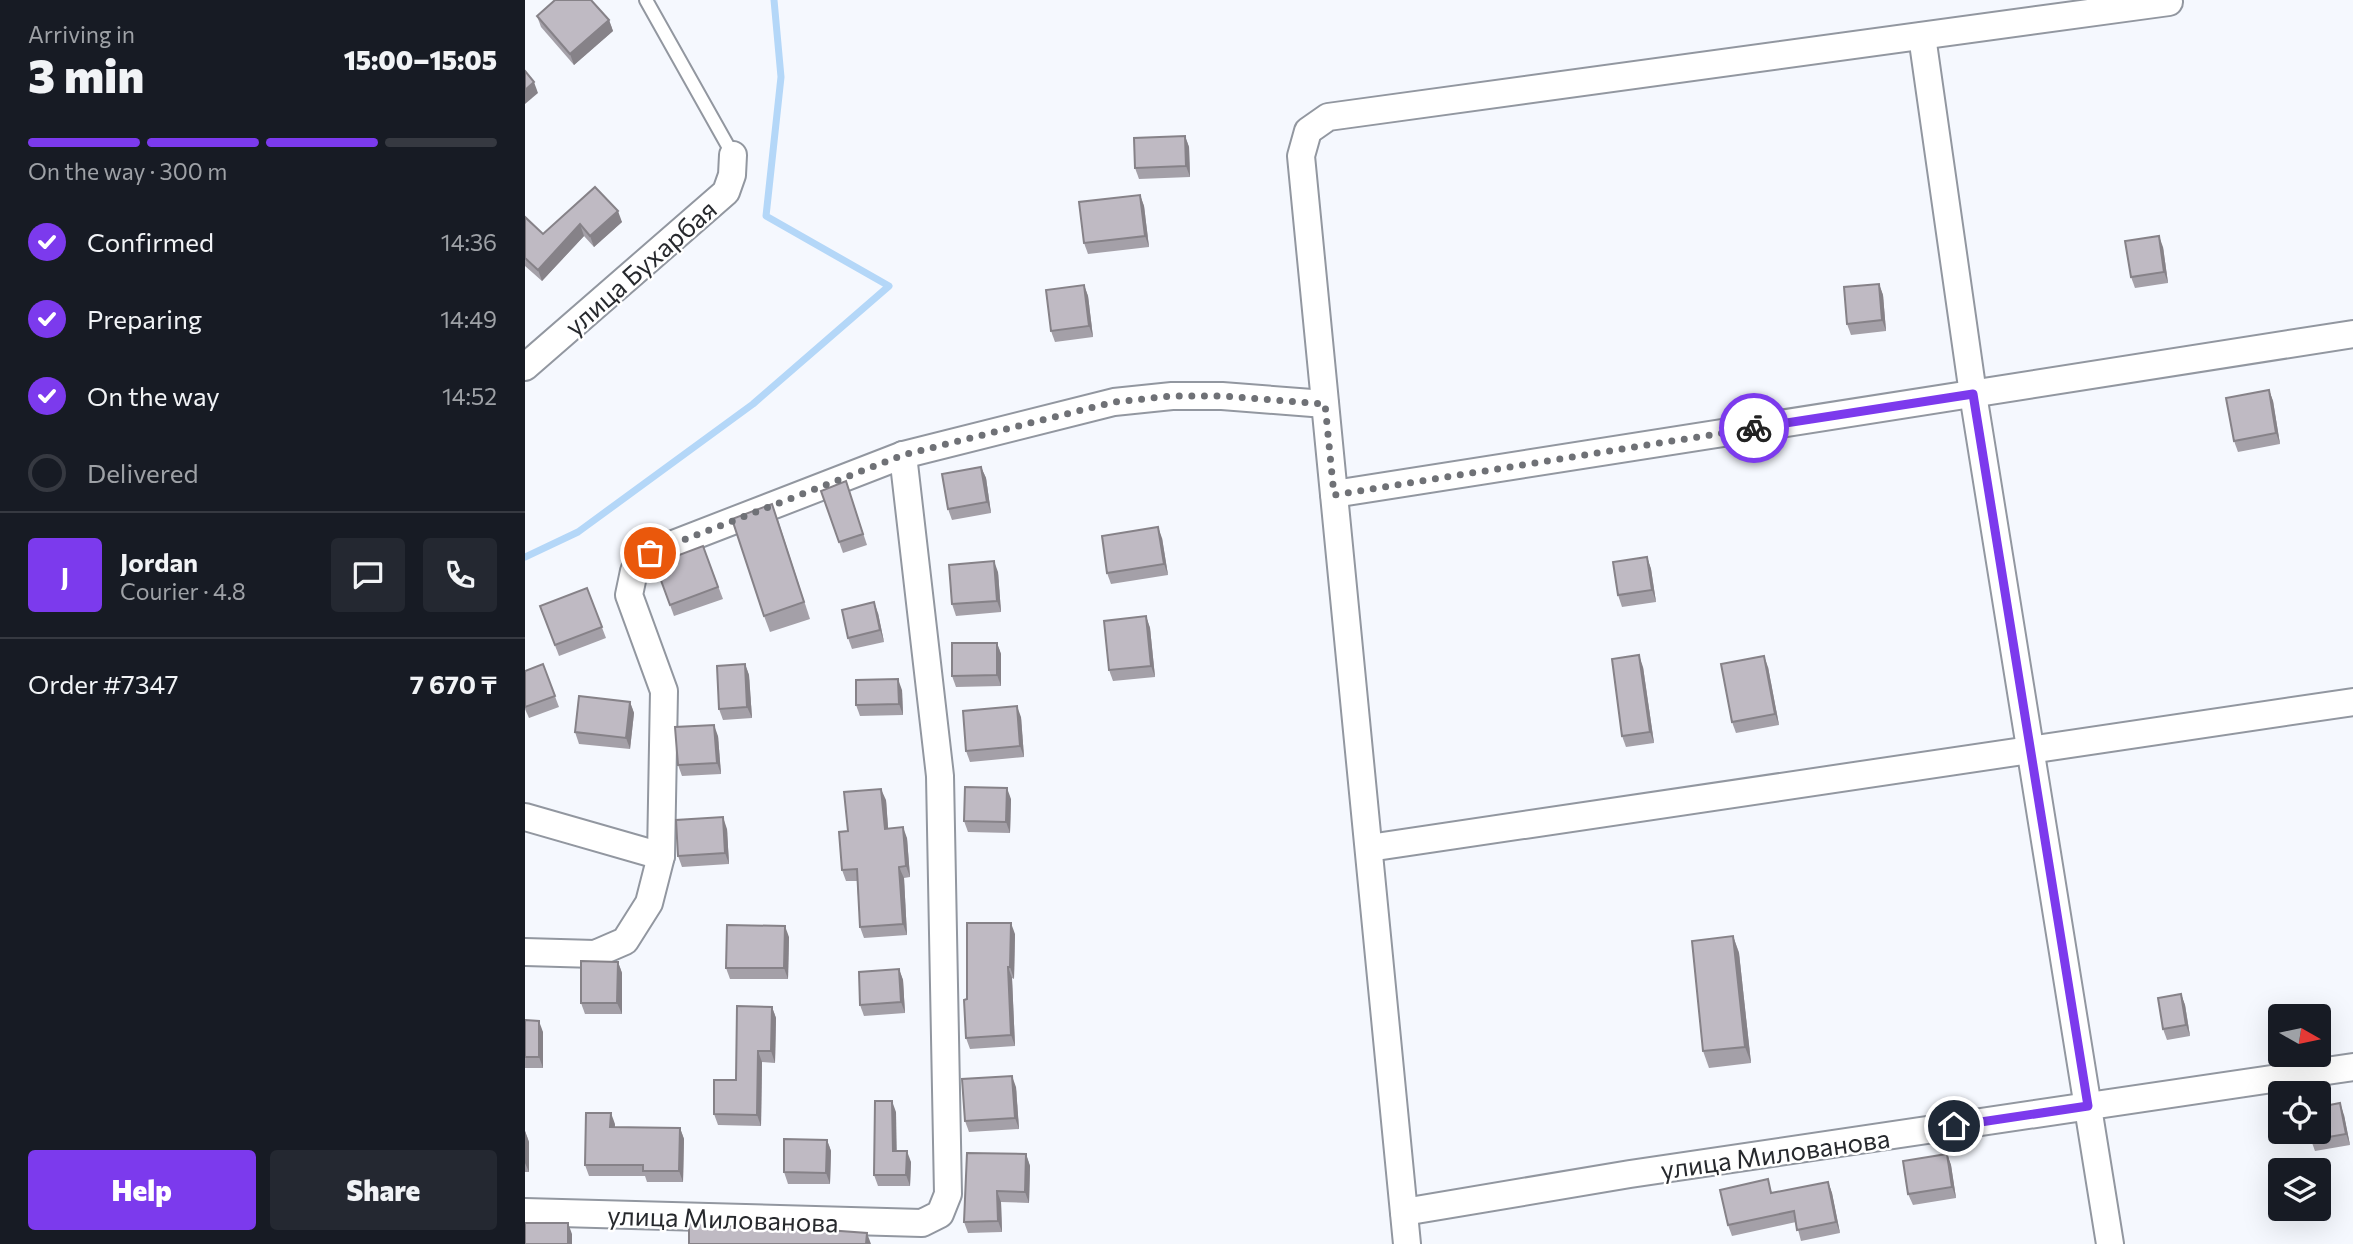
<!DOCTYPE html>
<meta charset="utf-8">
<style>
:root{--surface:#171b24;--page:#242831;--text:#f1f3f6;--muted:#9ea1a6;--line:#363941;--accent:#7c3aed}
body{margin:0;font-family:Commissioner,sans-serif;background:var(--page);color:var(--text);height:100vh;display:flex;flex-direction:column;font-size:26px;white-space:nowrap}
*{box-sizing:border-box;margin:0}
p{font-size:23px;color:var(--muted)}
.icon{flex:none;width:38px;height:38px;fill:none;stroke:currentColor;stroke-width:2;stroke-linecap:round;stroke-linejoin:round}
.map{position:relative;flex:1;overflow:hidden}
.drawer{display:flex;flex-direction:column;background:var(--surface);width:525px}
.drawer>*{flex:none}
.needle{width:46px;rotate:99deg}
.controls{position:absolute;left:1743px;top:1004px;display:grid;gap:14px}
.controls a{display:grid;place-items:center;width:63px;height:63px;border-radius:7px;background:var(--surface);box-shadow:0 7px 28px #0002;font-size:35px}
.pin{position:absolute;display:grid;place-items:center;width:60px;height:60px;color:#fff;margin:-30px;border:4px solid #fff;border-radius:50%;box-shadow:0 2px 7px #0007}
.courier{position:absolute;display:grid;place-items:center;width:70px;height:70px;margin:-35px;border:5px solid #7c3aed;border-radius:50%;background:#fff;color:#222;box-shadow:0 2px 9px #0007}
.summary em{font-style:normal;font-weight:800}
.summary div{display:flex;flex-direction:column-reverse}
.summary{display:flex;align-items:center;justify-content:space-between;height:119px;padding:0 28px}
h1{font-size:46px;font-weight:800;line-height:52px}
.bar{display:grid;grid-template-columns:repeat(4,1fr);gap:10px 7px;align-content:center;height:84px;padding:0 28px}
.bar i{height:9px;border-radius:5px;background:var(--line)}
.bar .current{background:var(--accent)}
.bar p{grid-column:span 4}
.line{display:flex;align-items:center;gap:18px;padding:0 28px;border-top:2px solid var(--line)}
.line div{flex:1}
.round{display:grid;place-items:center;flex:none;width:74px;height:74px;border-radius:7px;background:var(--page)}
ol{padding:0 28px;list-style:none}
li{display:flex;align-items:center;gap:21px;height:77px}
li p{margin-inline-start:auto}
li .icon{padding:7px;border-radius:50%;background:var(--accent);color:#fff;stroke-width:4}
li:last-child{color:var(--muted)}
li i{width:38px;height:38px;border:4px solid var(--line);border-radius:50%}
.button{display:flex;gap:14px;margin-top:auto;padding:14px 28px}
.button a{flex:1;height:80px;border-radius:7px;background:var(--accent);color:#fff;font-size:28px;font-weight:800;line-height:80px;text-align:center}
.button a+a{background:var(--page);color:var(--text)}
main{display:flex;flex:1;min-height:0}
.map>svg:first-child{display:block}
.lines{fill:none;stroke-linecap:round;stroke-linejoin:round}
.stream{stroke:#b4d7f8;stroke-width:7}
.lane-casing{stroke:#9297a0;stroke-width:16}
.street-casing{stroke:#9297a0;stroke-width:30}
.lane{stroke:#fff;stroke-width:12}
.street{stroke:#fff;stroke-width:26}
.wall{fill:#a4a0a8}
.shaded-wall{fill:#868288}
.building{fill:#bfbac3;stroke:#868288;stroke-width:2}
.done{stroke:#6f7176;stroke-width:7;stroke-dasharray:0 12.6}
.route{stroke:#7c3aed;stroke-width:9}
.labels{text-anchor:middle;dominant-baseline:central;stroke-width:5;stroke-linejoin:round;paint-order:stroke}
.street-label{font-size:26px;fill:#27292d;stroke:#fff}
</style>
<main>
<section class="drawer">
<div class="summary"><div><h1>3 min</h1><p>Arriving in</p></div><em>15:00–15:05</em></div>
<div class="bar"><i class="current"></i><i class="current"></i><i class="current"></i><i></i><p>On the way · 300 m</p></div>
<ol>
<li><svg class="icon" aria-label="check" viewBox="0 0 24 24"><path d="M5 12l5 5 9-10"/></svg>Confirmed<p>14:36</p></li>
<li><svg class="icon" aria-label="check" viewBox="0 0 24 24"><path d="M5 12l5 5 9-10"/></svg>Preparing<p>14:49</p></li>
<li><svg class="icon" aria-label="check" viewBox="0 0 24 24"><path d="M5 12l5 5 9-10"/></svg>On the way<p>14:52</p></li>
<li><i></i>Delivered</li>
</ol>
<div class="line" style="height:126px"><b class="round" style="background:var(--accent);color:#fff">J</b><div><b>Jordan</b><p>Courier · 4.8</p></div><a class="round"><svg class="icon" aria-label="chat" viewBox="0 0 24 24"><path d="M4 5h16v11H9l-5 4z"/></svg></a><a class="round"><svg class="icon" aria-label="phone" viewBox="0 0 24 24"><path d="M5 4h4l2 5-3 2q2 4 5 5l2-3 5 2v4C11 20 4 13 5 4z"/></svg></a></div>
<div class="line" style="height:91px"><div>Order #7347</div><b>7 670 ₸</b></div>
<div class="button"><a>Help</a><a>Share</a></div>
</section>
<div class="map">
<svg width="1828" height="1244" viewBox="0 0 1828 1244">
<rect width="100%" height="100%" fill="#f5f8fe"/>
<g class="lines">
<path class="stream" d="M0,557L53,532L228,404L364,286L241,216L256,77L249,0"/>
<defs>
<path id="lane" d="M121,0L208,155"/>
<g id="street">
<path d="M1397,36L1448,394L1585,1244"/>
<path d="M0,367L201,192L207,175L208,155"/>
<path d="M809,494L1828,334"/>
<path d="M0,817L136,856"/>
<path d="M844,848L1828,702"/>
<path d="M0,952L70,954L100,941L124,903L136,856L139,691L104,595L109,571L125,553L378,455L589,402L647,396H697L800,404"/>
<path d="M0,1212L397,1223L415,1214L423,1194L415,776L378,455"/>
<path d="M879,1212L1105,1174L1828,1067"/>
<path d="M882,1244L776,156L783,131L803,117L1644,2"/>
</g>
</defs>
<use href="#lane" class="lane-casing"/>
<use href="#street" class="street-casing"/>
<use href="#lane" class="lane"/>
<use href="#street" class="street"/>
</g>
<g class="wall">
<path d="M12,16L84,20L88,31L49,65L16,27Z"/>
<path d="M660,136L664,147L665,177L614,179L610,168Z"/>
<path d="M70,187L97,222L69,247L59,236L17,281L0,266V217L18,234Z"/>
<path d="M615,195L619,206L624,247L563,254L559,243Z"/>
<path d="M1638,247L1643,283L1610,288L1606,277Z"/>
<path d="M1354,284L1358,295L1361,331L1326,335L1322,324Z"/>
<path d="M559,285L563,296L568,337L530,342L526,331Z"/>
<path d="M1744,390L1748,401L1755,444L1713,452L1709,441Z"/>
<path d="M456,467L461,478L466,513L427,520L423,509Z"/>
<path d="M321,481L342,545L318,553L296,491Z"/>
<path d="M253,520L285,619L245,632L239,616Z"/>
<path d="M637,538L643,575L586,584L582,573Z"/>
<path d="M178,546L198,599L149,616L130,564Z"/>
<path d="M1122,557L1126,569L1131,602L1097,607L1093,595Z"/>
<path d="M473,572L476,612L431,616L427,604Z"/>
<path d="M62,588L81,638L34,656L15,606Z"/>
<path d="M353,613L359,642L327,649L323,638Z"/>
<path d="M621,616L625,628L630,677L588,681L584,670Z"/>
<path d="M472,643L476,654V686L431,687L427,676Z"/>
<path d="M18,664L34,707L4,718L0,709V671Z"/>
<path d="M220,664L224,675L227,718L198,720L194,709Z"/>
<path d="M1118,667L1129,743L1101,747L1097,736Z"/>
<path d="M1243,667L1254,725L1211,733L1207,722Z"/>
<path d="M377,690L378,715L335,716L331,705Z"/>
<path d="M105,702L109,713L105,749L54,744L50,732Z"/>
<path d="M496,717L499,757L445,762L441,751Z"/>
<path d="M193,736L196,774L157,776L153,765Z"/>
<path d="M486,799L485,833L443,832L439,821Z"/>
<path d="M361,800L363,828L382,838L385,877L379,878L382,935L339,938L335,927L332,881H321L317,870L323,831Z"/>
<path d="M202,829L204,864L157,867L153,856Z"/>
<path d="M490,934L489,979L487,978L490,1046L445,1049L441,1038L442,999Z"/>
<path d="M1208,936L1214,953L1226,1063L1184,1068L1178,1051Z"/>
<path d="M264,937L263,979H205L201,968Z"/>
<path d="M93,962L97,973V1014H60L56,1003Z"/>
<path d="M374,969L378,980L380,1013L339,1016L335,1005Z"/>
<path d="M1656,994L1660,1005L1665,1036L1642,1040L1638,1029Z"/>
<path d="M247,1007L251,1018L250,1063L237,1062L236,1126L193,1125L189,1114L211,1080Z"/>
<path d="M0,1020L18,1032V1068H0Z"/>
<path d="M491,1087L494,1129L444,1132L440,1121Z"/>
<path d="M371,1112V1151L386,1162L385,1186H353L349,1175Z"/>
<path d="M1819,1115L1825,1145L1790,1151L1786,1140Z"/>
<path d="M90,1124V1127L155,1128L159,1139L158,1182H122L120,1176H64L60,1165Z"/>
<path d="M0,1131L4,1142V1172H0Z"/>
<path d="M302,1140L306,1151L305,1184H263L259,1172Z"/>
<path d="M501,1154L505,1166L504,1203L476,1202L477,1232L443,1233L439,1222Z"/>
<path d="M1422,1154L1426,1165L1431,1198L1388,1205L1383,1194Z"/>
<path d="M1303,1182L1307,1193L1315,1233L1276,1241L1271,1222L1207,1236L1203,1225L1247,1193Z"/>
</g>
<g class="shaded-wall">
<path d="M84,20L88,31L49,65L45,54Z"/>
<path d="M9,82L13,93L0,104V90Z"/>
<path d="M660,136L664,147L665,177L661,166Z"/>
<path d="M615,195L619,206L624,247L620,236Z"/>
<path d="M93,211L97,222L69,247L65,236Z"/>
<path d="M55,224L59,236L17,281L13,270Z"/>
<path d="M1634,236L1638,247L1643,283L1639,272Z"/>
<path d="M1354,284L1358,295L1361,331L1357,320Z"/>
<path d="M559,285L563,296L568,337L564,326Z"/>
<path d="M1744,390L1748,401L1755,444L1751,433Z"/>
<path d="M456,467L461,478L466,513L462,502Z"/>
<path d="M633,527L637,538L643,575L639,564Z"/>
<path d="M1122,557L1126,569L1131,602L1127,590Z"/>
<path d="M469,561L473,572L476,612L472,601Z"/>
<path d="M349,602L353,613L359,642L355,630Z"/>
<path d="M621,616L625,628L630,677L626,666Z"/>
<path d="M472,643L476,654V686L472,675Z"/>
<path d="M1114,655L1118,667L1129,743L1125,732Z"/>
<path d="M1239,656L1243,667L1254,725L1250,714Z"/>
<path d="M220,664L224,675L227,718L222,707Z"/>
<path d="M373,679L377,690L378,715L374,704Z"/>
<path d="M105,702L109,713L105,749L101,738Z"/>
<path d="M492,706L496,717L499,757L495,746Z"/>
<path d="M189,725L193,736L196,774L192,763Z"/>
<path d="M482,788L486,799L485,833L481,822Z"/>
<path d="M356,789L361,800L364,840L360,829Z"/>
<path d="M198,817L202,829L204,864L200,853Z"/>
<path d="M378,827L382,838L385,877L381,866Z"/>
<path d="M374,867L379,878L382,935L378,924Z"/>
<path d="M486,923L490,934L489,979L485,967Z"/>
<path d="M260,926L264,937L263,979L259,968Z"/>
<path d="M1208,936L1214,953L1226,1063L1220,1047Z"/>
<path d="M93,962L97,973V1014L92,1003Z"/>
<path d="M483,967L487,978L490,1046L486,1035Z"/>
<path d="M374,969L378,980L380,1013L376,1002Z"/>
<path d="M1656,994L1660,1005L1665,1036L1661,1025Z"/>
<path d="M247,1007L251,1018L250,1063L246,1051Z"/>
<path d="M14,1021L18,1032V1068L14,1057Z"/>
<path d="M233,1051L237,1062L236,1126L232,1115Z"/>
<path d="M487,1076L491,1087L494,1129L490,1118Z"/>
<path d="M367,1101L371,1112L372,1162L368,1151Z"/>
<path d="M1815,1103L1819,1115L1825,1145L1821,1134Z"/>
<path d="M86,1113L90,1124L89,1138L85,1127Z"/>
<path d="M155,1128L159,1139L158,1182L154,1171Z"/>
<path d="M0,1131L4,1142V1172L0,1163Z"/>
<path d="M302,1140L306,1151L305,1184L301,1173Z"/>
<path d="M382,1151L386,1162L385,1186L381,1175Z"/>
<path d="M501,1154L505,1166L504,1203L500,1192Z"/>
<path d="M1422,1154L1426,1165L1431,1198L1427,1187Z"/>
<path d="M1303,1182L1307,1193L1315,1233L1311,1222Z"/>
<path d="M472,1191L476,1202L477,1232L473,1221Z"/>
<path d="M43,1223L47,1234V1244H43Z"/>
<path d="M342,1233L346,1244H341Z"/>
</g>
<g class="building">
<path d="M30,0H66L84,20L45,54L12,16Z"/>
<path d="M0,71L9,82L0,90Z"/>
<path d="M660,136L661,166L610,168L609,138Z"/>
<path d="M70,187L93,211L65,236L55,224L13,270L0,258V217L18,234Z"/>
<path d="M615,195L620,236L559,243L554,202Z"/>
<path d="M1634,236L1639,272L1606,277L1600,241Z"/>
<path d="M1354,284L1357,320L1322,324L1319,287Z"/>
<path d="M559,285L564,326L526,331L521,290Z"/>
<path d="M1744,390L1751,433L1709,441L1701,398Z"/>
<path d="M456,467L462,502L423,509L417,474Z"/>
<path d="M321,481L338,534L314,542L296,491Z"/>
<path d="M247,504L279,602L239,616L207,519Z"/>
<path d="M633,527L639,564L582,573L577,536Z"/>
<path d="M178,546L193,587L145,605L130,564Z"/>
<path d="M1122,557L1127,590L1093,595L1088,562Z"/>
<path d="M469,561L472,601L427,604L424,565Z"/>
<path d="M62,588L77,627L30,645L15,606Z"/>
<path d="M349,602L355,630L323,638L317,610Z"/>
<path d="M621,616L626,666L584,670L579,621Z"/>
<path d="M427,643H472V675L427,676Z"/>
<path d="M1114,655L1125,732L1097,736L1087,659Z"/>
<path d="M1239,656L1250,714L1207,722L1196,664Z"/>
<path d="M18,664L30,696L0,707V671Z"/>
<path d="M220,664L222,707L194,709L192,666Z"/>
<path d="M373,679L374,704L331,705V680Z"/>
<path d="M54,696L105,702L101,738L50,732Z"/>
<path d="M492,706L495,746L441,751L438,711Z"/>
<path d="M189,725L192,763L153,765L150,727Z"/>
<path d="M440,787L482,788L481,822L439,821Z"/>
<path d="M356,789L360,829L378,827L381,866L374,867L378,924L335,927L332,869L317,870L314,832L323,831L319,792Z"/>
<path d="M198,817L200,853L153,856L151,820Z"/>
<path d="M442,923H486L485,967H483L486,1035L441,1038L439,1000L442,999Z"/>
<path d="M202,925L260,926L259,968H201Z"/>
<path d="M1208,936L1220,1047L1178,1051L1167,941Z"/>
<path d="M56,961L93,962L92,1003H56Z"/>
<path d="M374,969L376,1002L335,1005L334,972Z"/>
<path d="M1656,994L1661,1025L1638,1029L1633,998Z"/>
<path d="M212,1006L247,1007L246,1051H233L232,1115L189,1114V1080H211Z"/>
<path d="M0,1020L14,1021V1057H0Z"/>
<path d="M487,1076L490,1118L440,1121L437,1079Z"/>
<path d="M350,1101H367L368,1151H382L381,1175H349Z"/>
<path d="M1815,1103L1821,1134L1786,1140L1784,1132H1794V1107Z"/>
<path d="M61,1113H86L85,1127L155,1128L154,1171H118V1165H60Z"/>
<path d="M259,1139L302,1140L301,1173L259,1172Z"/>
<path d="M442,1153L501,1154L500,1192L472,1191L473,1221L439,1222Z"/>
<path d="M1422,1154L1427,1187L1383,1194L1378,1161Z"/>
<path d="M1243,1179L1246,1193L1303,1182L1311,1222L1272,1230L1269,1211L1203,1225L1195,1190Z"/>
<path d="M164,1222H193V1226L261,1227L342,1233L341,1244H164Z"/>
<rect x="0" y="1223" width="43" height="21"/>
</g>
<g class="lines">
<path class="done" d="M125,553L378,455L589,402L647,396H697L800,404L809,495L1229,428"/>
<path class="route" d="M1229,428L1448,394L1563,1106L1429,1126"/>
</g>
<g class="labels">
<g class="street-label">
<text transform="translate(115 267) rotate(-41)">улица Бухарбая</text>
<text transform="translate(1250 1153) rotate(-8)">улица Милованова</text>
<text transform="translate(198 1218) rotate(2)">улица Милованова</text>
</g>
</g>
</svg>
<div class="controls">
<a><svg class="needle" viewBox="-14 -14 28 28"><path d="M0-13l5 13h-10z" fill="#e53935"/><path d="M0 13l5-13h-10z" fill="#9ea1a6"/></svg></a>
<a><svg class="icon" aria-label="locate" viewBox="0 0 24 24"><circle cx="12" cy="12" r="6"/><path d="M12 2v4M12 18v4M2 12h4M18 12h4"/></svg></a>
<a><svg class="icon" aria-label="layers" viewBox="0 0 24 24"><path d="M12 4l9 5-9 5-9-5zM3 14l9 5 9-5"/></svg></a>
</div>
<div class="pin" style="left:125px;top:553px;background:#ea580c"><svg class="icon" aria-label="bag" viewBox="0 0 24 24"><path d="M5 8h14l-1 12H6zM9 8a3 3 0 0 1 6 0"/></svg></div>
<div class="pin" style="left:1429px;top:1126px;background:#1f2937"><svg class="icon" aria-label="home" viewBox="0 0 24 24"><path d="M3 11l9-7 9 7M6 9v11h12V9"/></svg></div>
<div class="courier" style="left:1229px;top:428px"><svg class="icon" aria-label="bike" viewBox="0 0 24 24"><circle cx="6" cy="16" r="4"/><circle cx="18" cy="16" r="4"/><path d="M6 16l4-8h5l3 8M10 8l3 8H6M13 5h3"/></svg></div>
</div>
</main>
